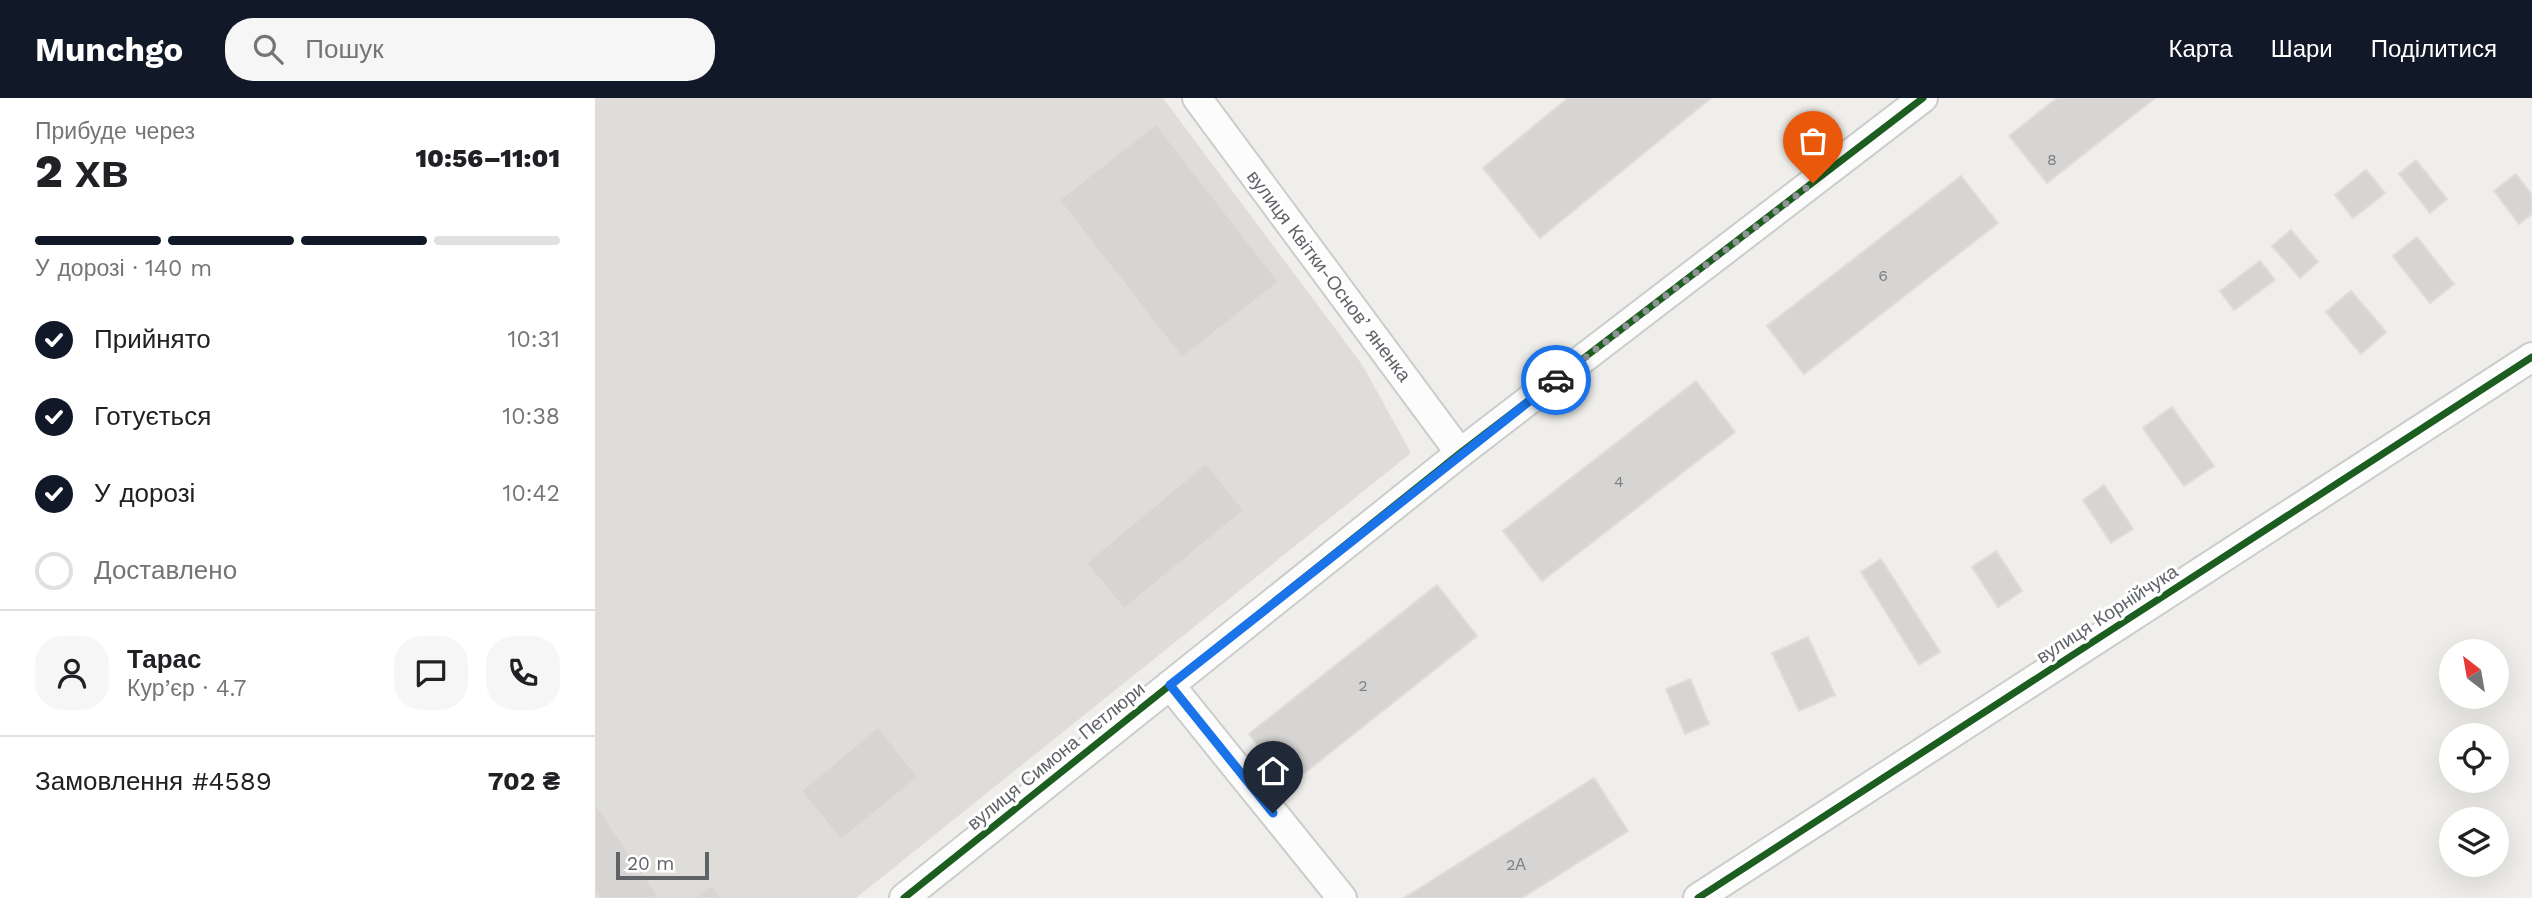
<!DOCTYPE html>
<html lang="uk">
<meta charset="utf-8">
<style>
:root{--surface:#fff;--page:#f6f6f6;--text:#202124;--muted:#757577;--line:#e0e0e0;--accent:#111827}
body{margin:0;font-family:"Work Sans",sans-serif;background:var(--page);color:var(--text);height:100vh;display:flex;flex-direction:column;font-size:26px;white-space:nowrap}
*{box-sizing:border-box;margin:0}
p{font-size:23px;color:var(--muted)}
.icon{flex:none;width:38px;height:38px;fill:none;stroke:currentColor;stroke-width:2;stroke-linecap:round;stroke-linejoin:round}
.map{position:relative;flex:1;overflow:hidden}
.drawer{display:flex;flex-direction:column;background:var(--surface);width:595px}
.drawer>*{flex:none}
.needle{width:46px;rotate:329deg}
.buttons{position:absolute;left:1844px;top:541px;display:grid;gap:14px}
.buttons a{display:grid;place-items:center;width:70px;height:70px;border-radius:50%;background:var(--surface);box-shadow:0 7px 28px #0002;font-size:35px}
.scale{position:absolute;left:21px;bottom:18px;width:93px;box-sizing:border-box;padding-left:7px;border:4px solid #5f6368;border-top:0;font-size:19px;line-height:24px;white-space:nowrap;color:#5f6368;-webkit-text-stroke:5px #fff;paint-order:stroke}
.pin{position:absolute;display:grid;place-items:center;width:60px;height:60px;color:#fff;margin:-72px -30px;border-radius:50% 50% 50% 0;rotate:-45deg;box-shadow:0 0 7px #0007}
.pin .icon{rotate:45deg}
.courier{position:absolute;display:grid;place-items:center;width:70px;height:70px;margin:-35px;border:5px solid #1a73e8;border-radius:50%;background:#fff;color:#222;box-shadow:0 2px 9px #0007}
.headline em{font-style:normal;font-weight:800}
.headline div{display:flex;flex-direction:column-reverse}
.headline{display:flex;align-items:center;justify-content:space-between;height:119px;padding:0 35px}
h1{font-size:46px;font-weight:800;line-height:52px}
.bar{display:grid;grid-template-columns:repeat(4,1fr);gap:10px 7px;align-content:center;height:84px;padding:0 35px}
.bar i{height:9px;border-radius:5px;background:var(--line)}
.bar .current{background:var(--accent)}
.bar p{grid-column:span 4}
.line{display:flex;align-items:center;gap:18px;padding:0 35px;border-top:2px solid var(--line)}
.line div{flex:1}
.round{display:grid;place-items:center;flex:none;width:74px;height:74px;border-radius:28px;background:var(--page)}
ol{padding:0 35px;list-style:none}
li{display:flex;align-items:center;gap:21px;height:77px}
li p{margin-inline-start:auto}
li .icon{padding:7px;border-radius:50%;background:var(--accent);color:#fff;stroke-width:4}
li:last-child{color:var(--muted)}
li i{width:38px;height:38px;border:4px solid var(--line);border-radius:50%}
header{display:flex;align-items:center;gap:42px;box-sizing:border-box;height:98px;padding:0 35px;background:var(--accent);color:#fff}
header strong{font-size:33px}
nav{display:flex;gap:38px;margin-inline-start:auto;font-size:24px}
.search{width:490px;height:63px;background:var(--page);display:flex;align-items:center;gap:18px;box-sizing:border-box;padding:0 24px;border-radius:28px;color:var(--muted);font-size:26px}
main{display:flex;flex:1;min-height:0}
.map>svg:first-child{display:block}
.industrial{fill:#dfddda}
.building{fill:#d6d5d3;stroke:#deddd9;stroke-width:2}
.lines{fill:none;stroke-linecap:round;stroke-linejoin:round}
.minor-casing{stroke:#cbcccc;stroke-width:32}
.minor{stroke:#fdfcfc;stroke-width:28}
.cycleway-casing{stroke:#fff;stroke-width:11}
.cycleway{stroke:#1b5e20;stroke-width:7}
.done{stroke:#919496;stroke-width:7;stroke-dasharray:0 12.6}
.route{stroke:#1a73e8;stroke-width:9}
.labels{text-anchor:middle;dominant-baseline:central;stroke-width:6;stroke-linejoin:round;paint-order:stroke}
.number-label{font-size:16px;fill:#7e8184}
.street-label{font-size:19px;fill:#5f6368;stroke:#fff}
</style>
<header>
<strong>Munchgo</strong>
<div class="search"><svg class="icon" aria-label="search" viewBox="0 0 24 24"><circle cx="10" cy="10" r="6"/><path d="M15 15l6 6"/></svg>Пошук</div>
<nav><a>Карта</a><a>Шари</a><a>Поділитися</a></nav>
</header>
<main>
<section class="drawer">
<div class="headline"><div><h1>2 хв</h1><p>Прибуде через</p></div><em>10:56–11:01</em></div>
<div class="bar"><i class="current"></i><i class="current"></i><i class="current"></i><i></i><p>У дорозі · 140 m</p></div>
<ol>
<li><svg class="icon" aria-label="check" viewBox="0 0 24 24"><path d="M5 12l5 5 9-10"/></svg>Прийнято<p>10:31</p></li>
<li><svg class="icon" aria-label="check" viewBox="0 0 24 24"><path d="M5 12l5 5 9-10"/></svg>Готується<p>10:38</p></li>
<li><svg class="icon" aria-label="check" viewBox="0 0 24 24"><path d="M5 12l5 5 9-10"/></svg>У дорозі<p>10:42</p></li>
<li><i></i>Доставлено</li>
</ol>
<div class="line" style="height:126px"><a class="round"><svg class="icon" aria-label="person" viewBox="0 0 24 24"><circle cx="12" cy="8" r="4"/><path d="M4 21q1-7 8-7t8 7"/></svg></a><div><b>Тарас</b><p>Кур’єр · 4.7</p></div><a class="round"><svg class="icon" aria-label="chat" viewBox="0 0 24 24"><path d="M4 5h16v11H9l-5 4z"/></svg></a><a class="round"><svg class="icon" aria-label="phone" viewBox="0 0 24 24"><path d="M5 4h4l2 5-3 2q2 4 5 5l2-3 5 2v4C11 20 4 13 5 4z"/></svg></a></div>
<div class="line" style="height:91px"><div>Замовлення #4589</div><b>702 ₴</b></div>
</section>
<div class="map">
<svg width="1937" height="800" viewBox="0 0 1937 800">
<rect width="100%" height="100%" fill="#efeeea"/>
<path class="industrial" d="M0,0H568L768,268L816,355L261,800H0Z"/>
<g class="building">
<path d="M973,0H1116L945,140L888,70Z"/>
<path d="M1462,0H1560L1452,85L1414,38Z"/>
<path d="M561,26L684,184L587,260L464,102Z"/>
<path d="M1821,62L1852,101L1835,115L1804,76Z"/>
<path d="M1771,72L1790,95L1758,120L1740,97Z"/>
<path d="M1921,76L1937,97V116L1924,126L1899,93Z"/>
<path d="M1366,78L1403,125L1209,276L1172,228Z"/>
<path d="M1696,132L1723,164L1705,180L1677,148Z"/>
<path d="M1822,139L1859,186L1835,205L1798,158Z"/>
<path d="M1665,163L1680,182L1639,212L1625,193Z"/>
<path d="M1756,193L1791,234L1766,256L1731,214Z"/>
<path d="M1101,283L1140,334L947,483L908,433Z"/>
<path d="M1577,309L1619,368L1589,388L1548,330Z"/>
<path d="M611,365L649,412L529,511L491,465Z"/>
<path d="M1509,387L1538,431L1516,445L1488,402Z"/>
<path d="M1401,453L1427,493L1403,509L1377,469Z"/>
<path d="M1286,461L1345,554L1324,567L1266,474Z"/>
<path d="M842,487L882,538L693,688L654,636Z"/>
<path d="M1213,539L1240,597L1204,613L1177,555Z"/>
<path d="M1095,581L1114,626L1090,636L1071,591Z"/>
<path d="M283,629L323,679L246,742L206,693Z"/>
<path d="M999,680L1033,733L927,800H809Z"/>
<path d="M0,705L63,798L59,800H5L0,793Z"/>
<path d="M116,787L126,800H100Z"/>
</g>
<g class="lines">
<defs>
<g id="minor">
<path d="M602,0L865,355"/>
<path d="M575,587L747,800"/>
<path d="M309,800L865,355L1328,0"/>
<path d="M1103,800L1937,259"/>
</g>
</defs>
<use href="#minor" class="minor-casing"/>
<use href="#minor" class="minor"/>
<defs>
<g id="cycleway">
<path d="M309,800L865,355L1328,0"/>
<path d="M1103,800L1937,259"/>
</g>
</defs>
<use href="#cycleway" class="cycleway-casing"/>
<use href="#cycleway" class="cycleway"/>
</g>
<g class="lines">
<path class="done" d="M961,282L1218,85"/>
<path class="route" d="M678,715L575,587L961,282"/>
</g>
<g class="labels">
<g class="number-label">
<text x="1457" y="61">8</text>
<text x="1288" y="177">6</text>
<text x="1024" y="383">4</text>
<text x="768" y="587">2</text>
<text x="921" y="766">2А</text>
</g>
<g class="street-label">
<text transform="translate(734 178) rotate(53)">вулиця Квітки-Основʼяненка</text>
<text transform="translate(1512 516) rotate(-33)">вулиця Корнійчука</text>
<text transform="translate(461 658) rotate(-39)">вулиця Симона Петлюри</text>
</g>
</g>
</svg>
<div class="buttons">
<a><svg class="needle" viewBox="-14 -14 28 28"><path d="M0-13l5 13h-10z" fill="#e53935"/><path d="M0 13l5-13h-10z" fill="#757577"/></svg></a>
<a><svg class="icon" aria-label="locate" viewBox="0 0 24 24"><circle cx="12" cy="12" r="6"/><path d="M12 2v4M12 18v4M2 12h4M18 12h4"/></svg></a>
<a><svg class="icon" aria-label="layers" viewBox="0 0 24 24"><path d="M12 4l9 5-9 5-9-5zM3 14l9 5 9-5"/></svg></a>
</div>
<div class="scale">20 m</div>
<div class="pin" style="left:1218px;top:85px;background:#ea580c"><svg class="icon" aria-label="bag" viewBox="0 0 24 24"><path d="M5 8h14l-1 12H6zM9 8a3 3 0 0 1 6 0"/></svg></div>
<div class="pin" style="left:678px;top:715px;background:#1f2937"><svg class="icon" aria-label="home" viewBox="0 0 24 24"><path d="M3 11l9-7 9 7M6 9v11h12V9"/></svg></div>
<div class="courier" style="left:961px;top:282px"><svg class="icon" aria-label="car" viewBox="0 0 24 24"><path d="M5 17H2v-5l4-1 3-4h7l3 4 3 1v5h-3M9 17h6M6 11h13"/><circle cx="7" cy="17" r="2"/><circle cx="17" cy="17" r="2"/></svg></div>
</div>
</main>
